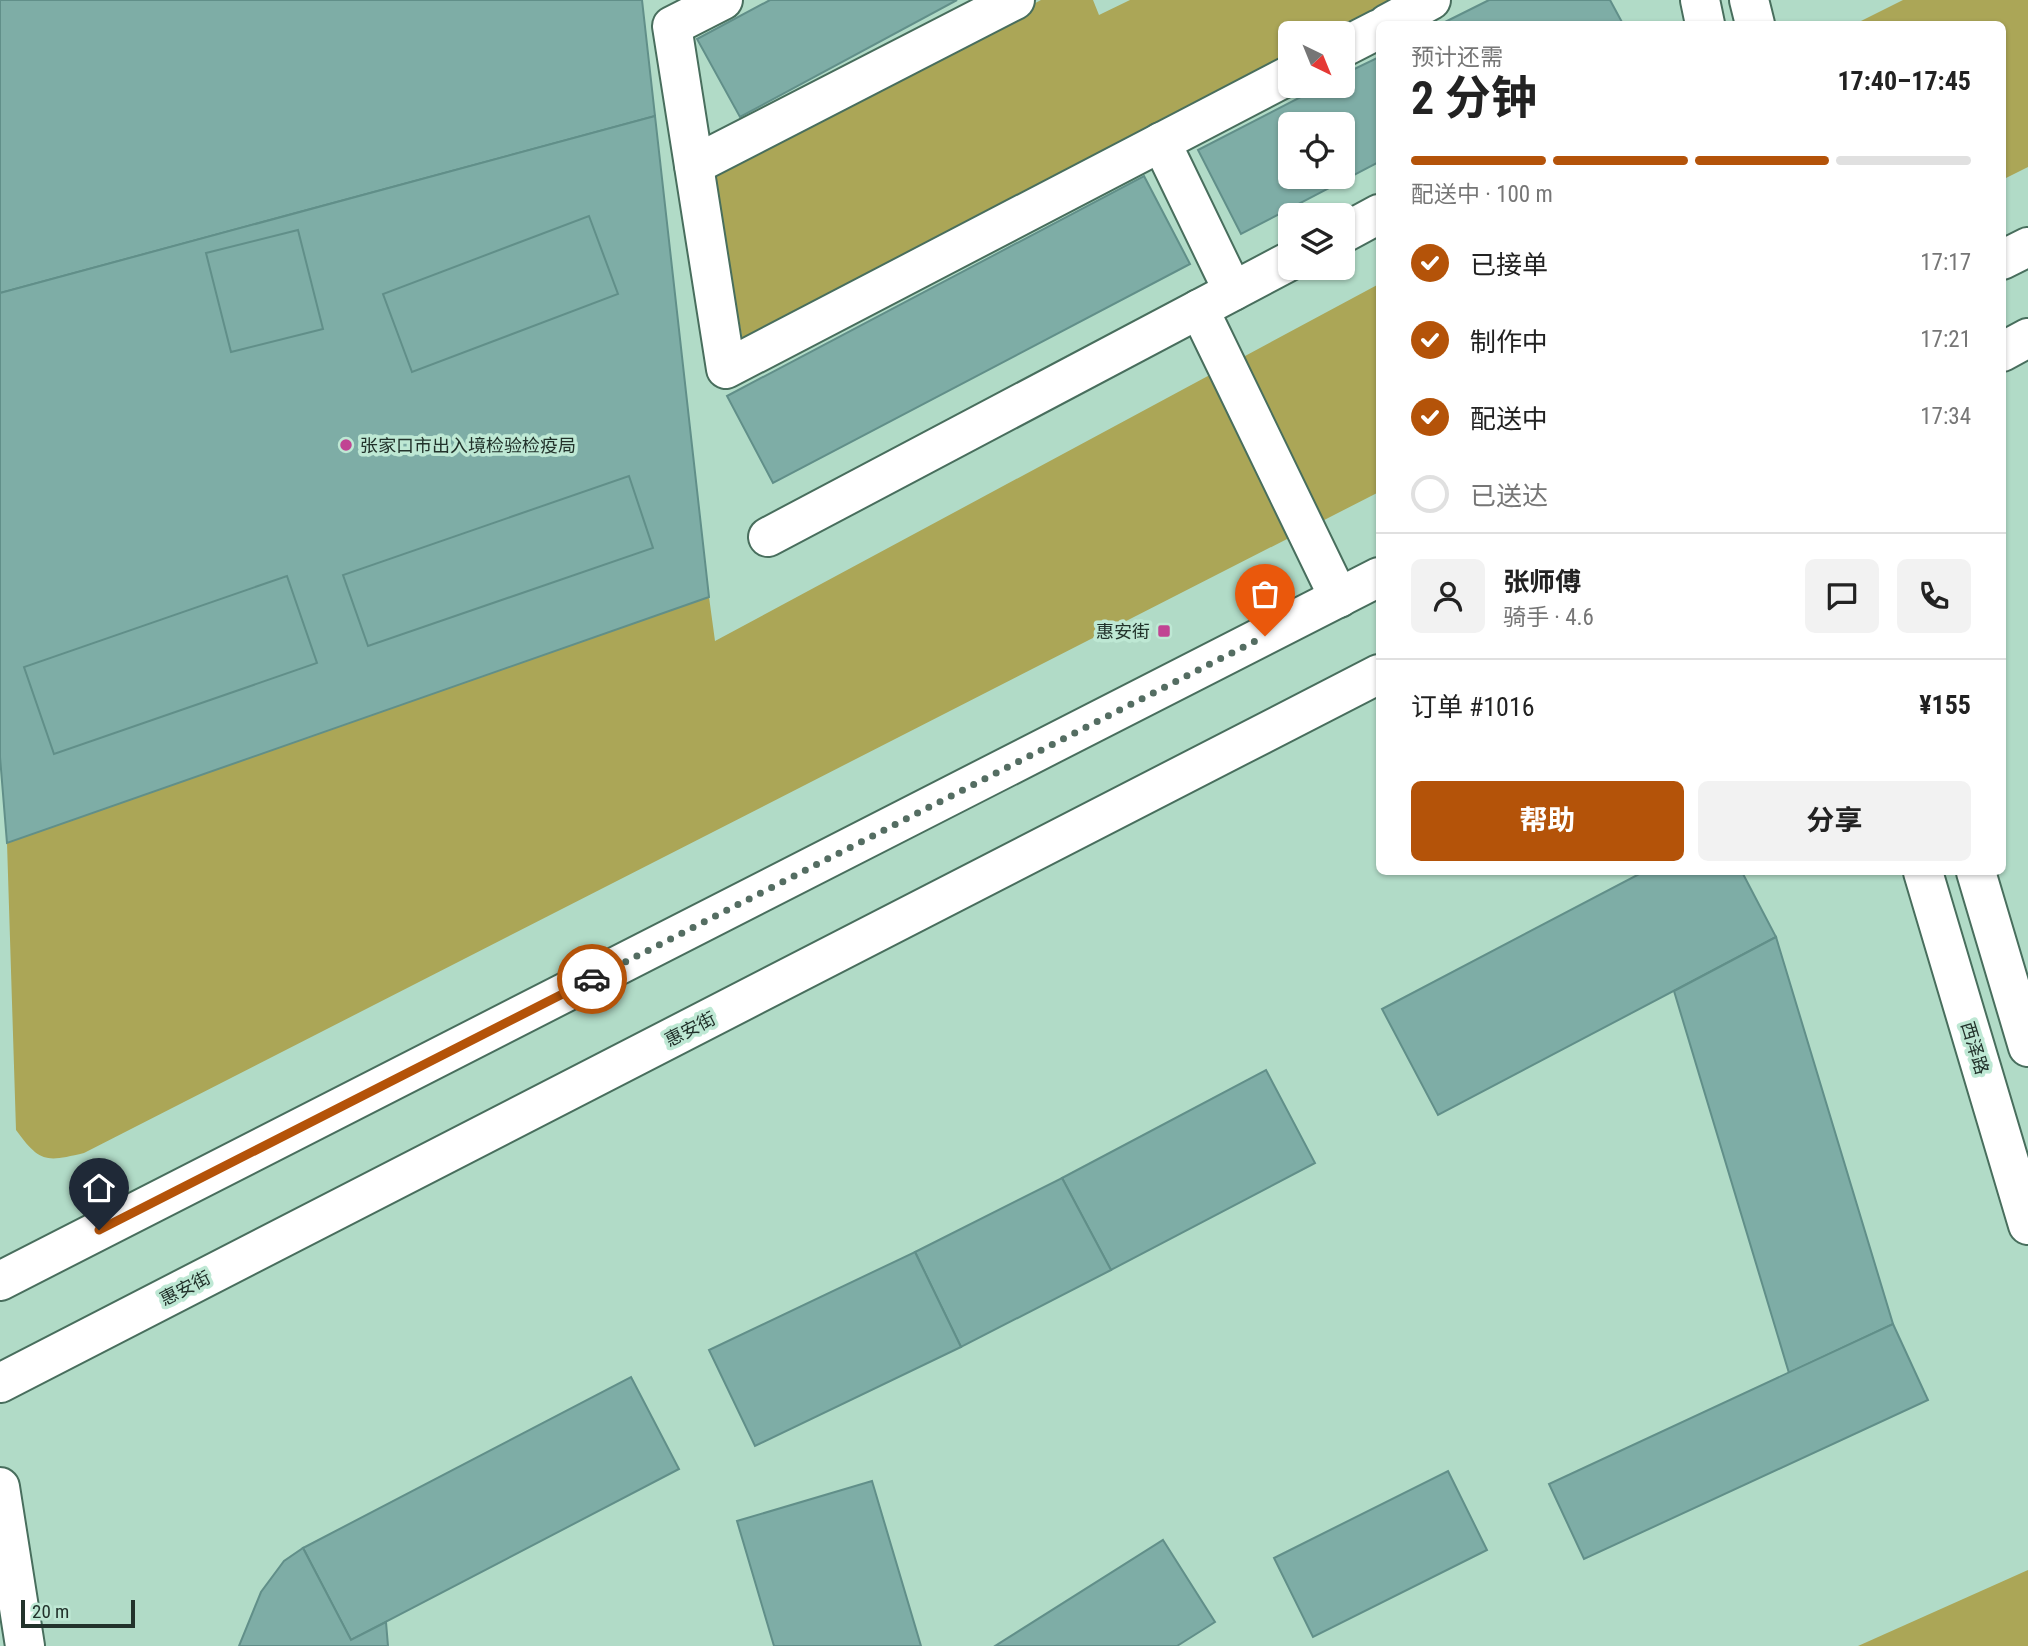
<!DOCTYPE html>
<html lang="zh">
<meta charset="utf-8">
<style>
:root{--surface:#fff;--page:#f2f2f2;--text:#222;--muted:#767676;--line:#e0e0e0;--accent:#b45309}
body{margin:0;font-family:"Roboto Condensed","Noto Sans SC",sans-serif;background:var(--page);color:var(--text);height:100vh;display:flex;flex-direction:column;font-size:26px;white-space:nowrap}
*{box-sizing:border-box;margin:0}
p{font-size:23px;color:var(--muted)}
.icon{flex:none;width:38px;height:38px;fill:none;stroke:currentColor;stroke-width:2;stroke-linecap:round;stroke-linejoin:round}
.map{position:relative;flex:1;overflow:hidden}
.sheet{position:absolute;left:1376px;top:21px;width:630px;height:854px;display:flex;flex-direction:column;background:var(--surface);border-radius:10px;box-shadow:0 2px 5px #0004}
.sheet>*{flex:none}
.needle{width:46px;rotate:137deg}
.controls{position:absolute;left:1278px;top:21px;display:grid;gap:14px}
.controls a{display:grid;place-items:center;width:77px;height:77px;border-radius:10px;background:var(--surface);box-shadow:0 2px 5px #0004;font-size:35px}
.scale{position:absolute;left:21px;bottom:18px;width:114px;box-sizing:border-box;padding-left:7px;border:4px solid #22322b;border-top:0;font-size:19px;line-height:24px;white-space:nowrap;color:#22322b;-webkit-text-stroke:5px #bee8d4;paint-order:stroke}
.pin{position:absolute;display:grid;place-items:center;width:60px;height:60px;color:#fff;margin:-72px -30px;border-radius:50% 50% 50% 0;rotate:-45deg;box-shadow:0 0 7px #0007}
.pin .icon{rotate:45deg}
.courier{position:absolute;display:grid;place-items:center;width:70px;height:70px;margin:-35px;border:5px solid #b45309;border-radius:50%;background:#fff;color:#222;box-shadow:0 2px 9px #0007}
.overview em{font-style:normal;font-weight:700}
.overview div{display:flex;flex-direction:column-reverse}
.overview{display:flex;align-items:center;justify-content:space-between;height:119px;padding:0 35px}
h1{font-size:46px;font-weight:700;line-height:52px}
.bar{display:grid;grid-template-columns:repeat(4,1fr);gap:10px 7px;align-content:center;height:84px;padding:0 35px}
.bar i{height:9px;border-radius:5px;background:var(--line)}
.bar .active{background:var(--accent)}
.bar p{grid-column:span 4}
.line{display:flex;align-items:center;gap:18px;padding:0 35px;border-top:2px solid var(--line)}
.line div{flex:1}
.round{display:grid;place-items:center;flex:none;width:74px;height:74px;border-radius:10px;background:var(--page)}
ol{padding:0 35px;list-style:none}
li{display:flex;align-items:center;gap:21px;height:77px}
li p{margin-inline-start:auto}
li .icon{padding:7px;border-radius:50%;background:var(--accent);color:#fff;stroke-width:4}
li:last-child{color:var(--muted)}
li i{width:38px;height:38px;border:4px solid var(--line);border-radius:50%}
.action{display:flex;gap:14px;margin-top:auto;padding:14px 35px}
.action a{flex:1;height:80px;border-radius:10px;background:var(--accent);color:#fff;font-size:28px;font-weight:700;line-height:80px;text-align:center}
.action a+a{background:var(--page);color:var(--text)}
.map>svg:first-child{display:block}
.green{fill:#aba657}
.building{fill:#7eada6;stroke:#618f89;stroke-width:2;fill-rule:evenodd}
.lines{fill:none;stroke-linecap:round;stroke-linejoin:round}
.minor-casing{stroke:#486e5d;stroke-width:42}
.major-casing{stroke:#486e5d;stroke-width:42}
.minor{stroke:#fff;stroke-width:38}
.major{stroke:#fff;stroke-width:38}
.done{stroke:#546d62;stroke-width:7;stroke-dasharray:0 12.6}
.route{stroke:#b45309;stroke-width:9}
.poi-dot{fill:#c14493;stroke:#bee8d4;stroke-width:2.5}
.labels{text-anchor:middle;dominant-baseline:central;stroke-width:7;stroke-linejoin:round;paint-order:stroke}
.poi-label{font-size:18px;fill:#22322b;stroke:#bee8d4;text-anchor:start}
.street-label{font-size:18px;fill:#22322b;stroke:#bee8d4}
</style>
<div class="map">
<svg width="2028" height="1646" viewBox="0 0 2028 1646">
<rect width="100%" height="100%" fill="#b1dbc7"/>
<g class="green">
<path d="M1041,0H1093L1099,15L1130,0H1400L1336,33H1290V57L743,342L712,173Z"/>
<path d="M1903,0H2028V167L2002,180V24H1855Z"/>
<path d="M1379,284V492L84,1153C46,1162 40,1163 16,1130L7,843L709,597L715,641Z"/>
<path d="M2028,1570V1646H1858Z"/>
</g>
<g class="building">
<path d="M0,0H642L655,116L0,293Z"/>
<path d="M770,0H957L740,117L697,39Z"/>
<path d="M1489,0H1610L1623,24H1441Z"/>
<path d="M1379,57V162L1241,234L1198,150L1322,86H1342V75ZM1290,124H1342V177H1290Z"/>
<path d="M655,116L709,597L7,843L0,757V293Z"/>
<path d="M1144,176L1190,264L773,483L727,396Z"/>
<path d="M589,216L618,294L412,372L383,294Z"/>
<path d="M298,230L323,329L231,352L206,253Z"/>
<path d="M629,476L653,548L368,646L343,575Z"/>
<path d="M287,576L317,663L54,754L24,667Z"/>
<path d="M1643,872H1742L1776,937L1438,1115L1382,1009Z"/>
<path d="M1776,937L1893,1324L1789,1373L1674,991Z"/>
<path d="M1266,1070L1315,1163L1111,1270L1062,1178Z"/>
<path d="M1062,1178L1111,1270L961,1347L915,1252Z"/>
<path d="M915,1252L961,1347L755,1446L709,1350Z"/>
<path d="M1893,1324L1928,1400L1584,1559L1549,1484Z"/>
<path d="M631,1377L679,1469L351,1640L303,1548Z"/>
<path d="M1448,1471L1487,1550L1313,1637L1274,1558Z"/>
<path d="M872,1481L921,1646H774L737,1521Z"/>
<path d="M1163,1540L1215,1622L1177,1646H995Z"/>
<path d="M303,1548L351,1640L386,1622L388,1646H239L261,1592L284,1561Z"/>
</g>
<g class="lines">
<defs>
<g id="minor">
<path d="M723,0L672,26L726,369L1290,75"/>
<path d="M1387,24L1431,0"/>
<path d="M1342,48L1379,29"/>
<path d="M1161,142L1233,291"/>
<path d="M694,165L1015,0"/>
<path d="M1342,234L1379,214"/>
<path d="M1199,309L1339,598"/>
<path d="M768,537L1290,261"/>
</g>
<g id="major">
<path d="M1700,0L1705,24"/>
<path d="M1749,0L1755,24"/>
<path d="M2002,260L2028,247"/>
<path d="M2002,352L2028,338"/>
<path d="M1923,872L2028,1225"/>
<path d="M1976,872L2028,1047"/>
<path d="M0,1281L1379,577"/>
<path d="M0,1383L1379,674"/>
<path d="M0,1487L25,1646"/>
</g>
</defs>
<use href="#minor" class="minor-casing"/>
<use href="#major" class="major-casing"/>
<use href="#minor" class="minor"/>
<use href="#major" class="major"/>
</g>
<g class="lines">
<path class="done" d="M592,979L1265,636"/>
<path class="route" d="M99,1230L592,979"/>
</g>
<g class="poi-dot">
<circle cx="346" cy="445" r="7"/>
<rect x="1157" y="624" width="14" height="14" rx="3.5"/>
</g>
<g class="labels">
<g class="poi-label">
<text x="360" y="445">张家口市出入境检验检疫局</text>
<text x="1150" y="631" text-anchor="end">惠安街</text>
</g>
<g class="street-label">
<text transform="translate(690 1029) rotate(-27)">惠安街</text>
<text transform="translate(1975 1048) rotate(73)">西泽路</text>
<text transform="translate(185 1288) rotate(-27)">惠安街</text>
</g>
</g>
</svg>
<div class="controls">
<a><svg class="needle" viewBox="-14 -14 28 28"><path d="M0-13l5 13h-10z" fill="#e53935"/><path d="M0 13l5-13h-10z" fill="#767676"/></svg></a>
<a><svg class="icon" aria-label="locate" viewBox="0 0 24 24"><circle cx="12" cy="12" r="6"/><path d="M12 2v4M12 18v4M2 12h4M18 12h4"/></svg></a>
<a><svg class="icon" aria-label="layers" viewBox="0 0 24 24"><path d="M12 4l9 5-9 5-9-5zM3 14l9 5 9-5"/></svg></a>
</div>
<div class="scale">20 m</div>
<div class="pin" style="left:1265px;top:636px;background:#ea580c"><svg class="icon" aria-label="bag" viewBox="0 0 24 24"><path d="M5 8h14l-1 12H6zM9 8a3 3 0 0 1 6 0"/></svg></div>
<div class="pin" style="left:99px;top:1230px;background:#1f2937"><svg class="icon" aria-label="home" viewBox="0 0 24 24"><path d="M3 11l9-7 9 7M6 9v11h12V9"/></svg></div>
<div class="courier" style="left:592px;top:979px"><svg class="icon" aria-label="car" viewBox="0 0 24 24"><path d="M5 17H2v-5l4-1 3-4h7l3 4 3 1v5h-3M9 17h6M6 11h13"/><circle cx="7" cy="17" r="2"/><circle cx="17" cy="17" r="2"/></svg></div>
<section class="sheet">
<div class="overview"><div><h1>2 分钟</h1><p>预计还需</p></div><em>17:40–17:45</em></div>
<div class="bar"><i class="active"></i><i class="active"></i><i class="active"></i><i></i><p>配送中 · 100 m</p></div>
<ol>
<li><svg class="icon" aria-label="check" viewBox="0 0 24 24"><path d="M5 12l5 5 9-10"/></svg>已接单<p>17:17</p></li>
<li><svg class="icon" aria-label="check" viewBox="0 0 24 24"><path d="M5 12l5 5 9-10"/></svg>制作中<p>17:21</p></li>
<li><svg class="icon" aria-label="check" viewBox="0 0 24 24"><path d="M5 12l5 5 9-10"/></svg>配送中<p>17:34</p></li>
<li><i></i>已送达</li>
</ol>
<div class="line" style="height:126px"><a class="round"><svg class="icon" aria-label="person" viewBox="0 0 24 24"><circle cx="12" cy="8" r="4"/><path d="M4 21q1-7 8-7t8 7"/></svg></a><div><b>张师傅</b><p>骑手 · 4.6</p></div><a class="round"><svg class="icon" aria-label="chat" viewBox="0 0 24 24"><path d="M4 5h16v11H9l-5 4z"/></svg></a><a class="round"><svg class="icon" aria-label="phone" viewBox="0 0 24 24"><path d="M5 4h4l2 5-3 2q2 4 5 5l2-3 5 2v4C11 20 4 13 5 4z"/></svg></a></div>
<div class="line" style="height:91px"><div>订单 #1016</div><b>¥155</b></div>
<div class="action"><a>帮助</a><a>分享</a></div>
</section>
</div>
